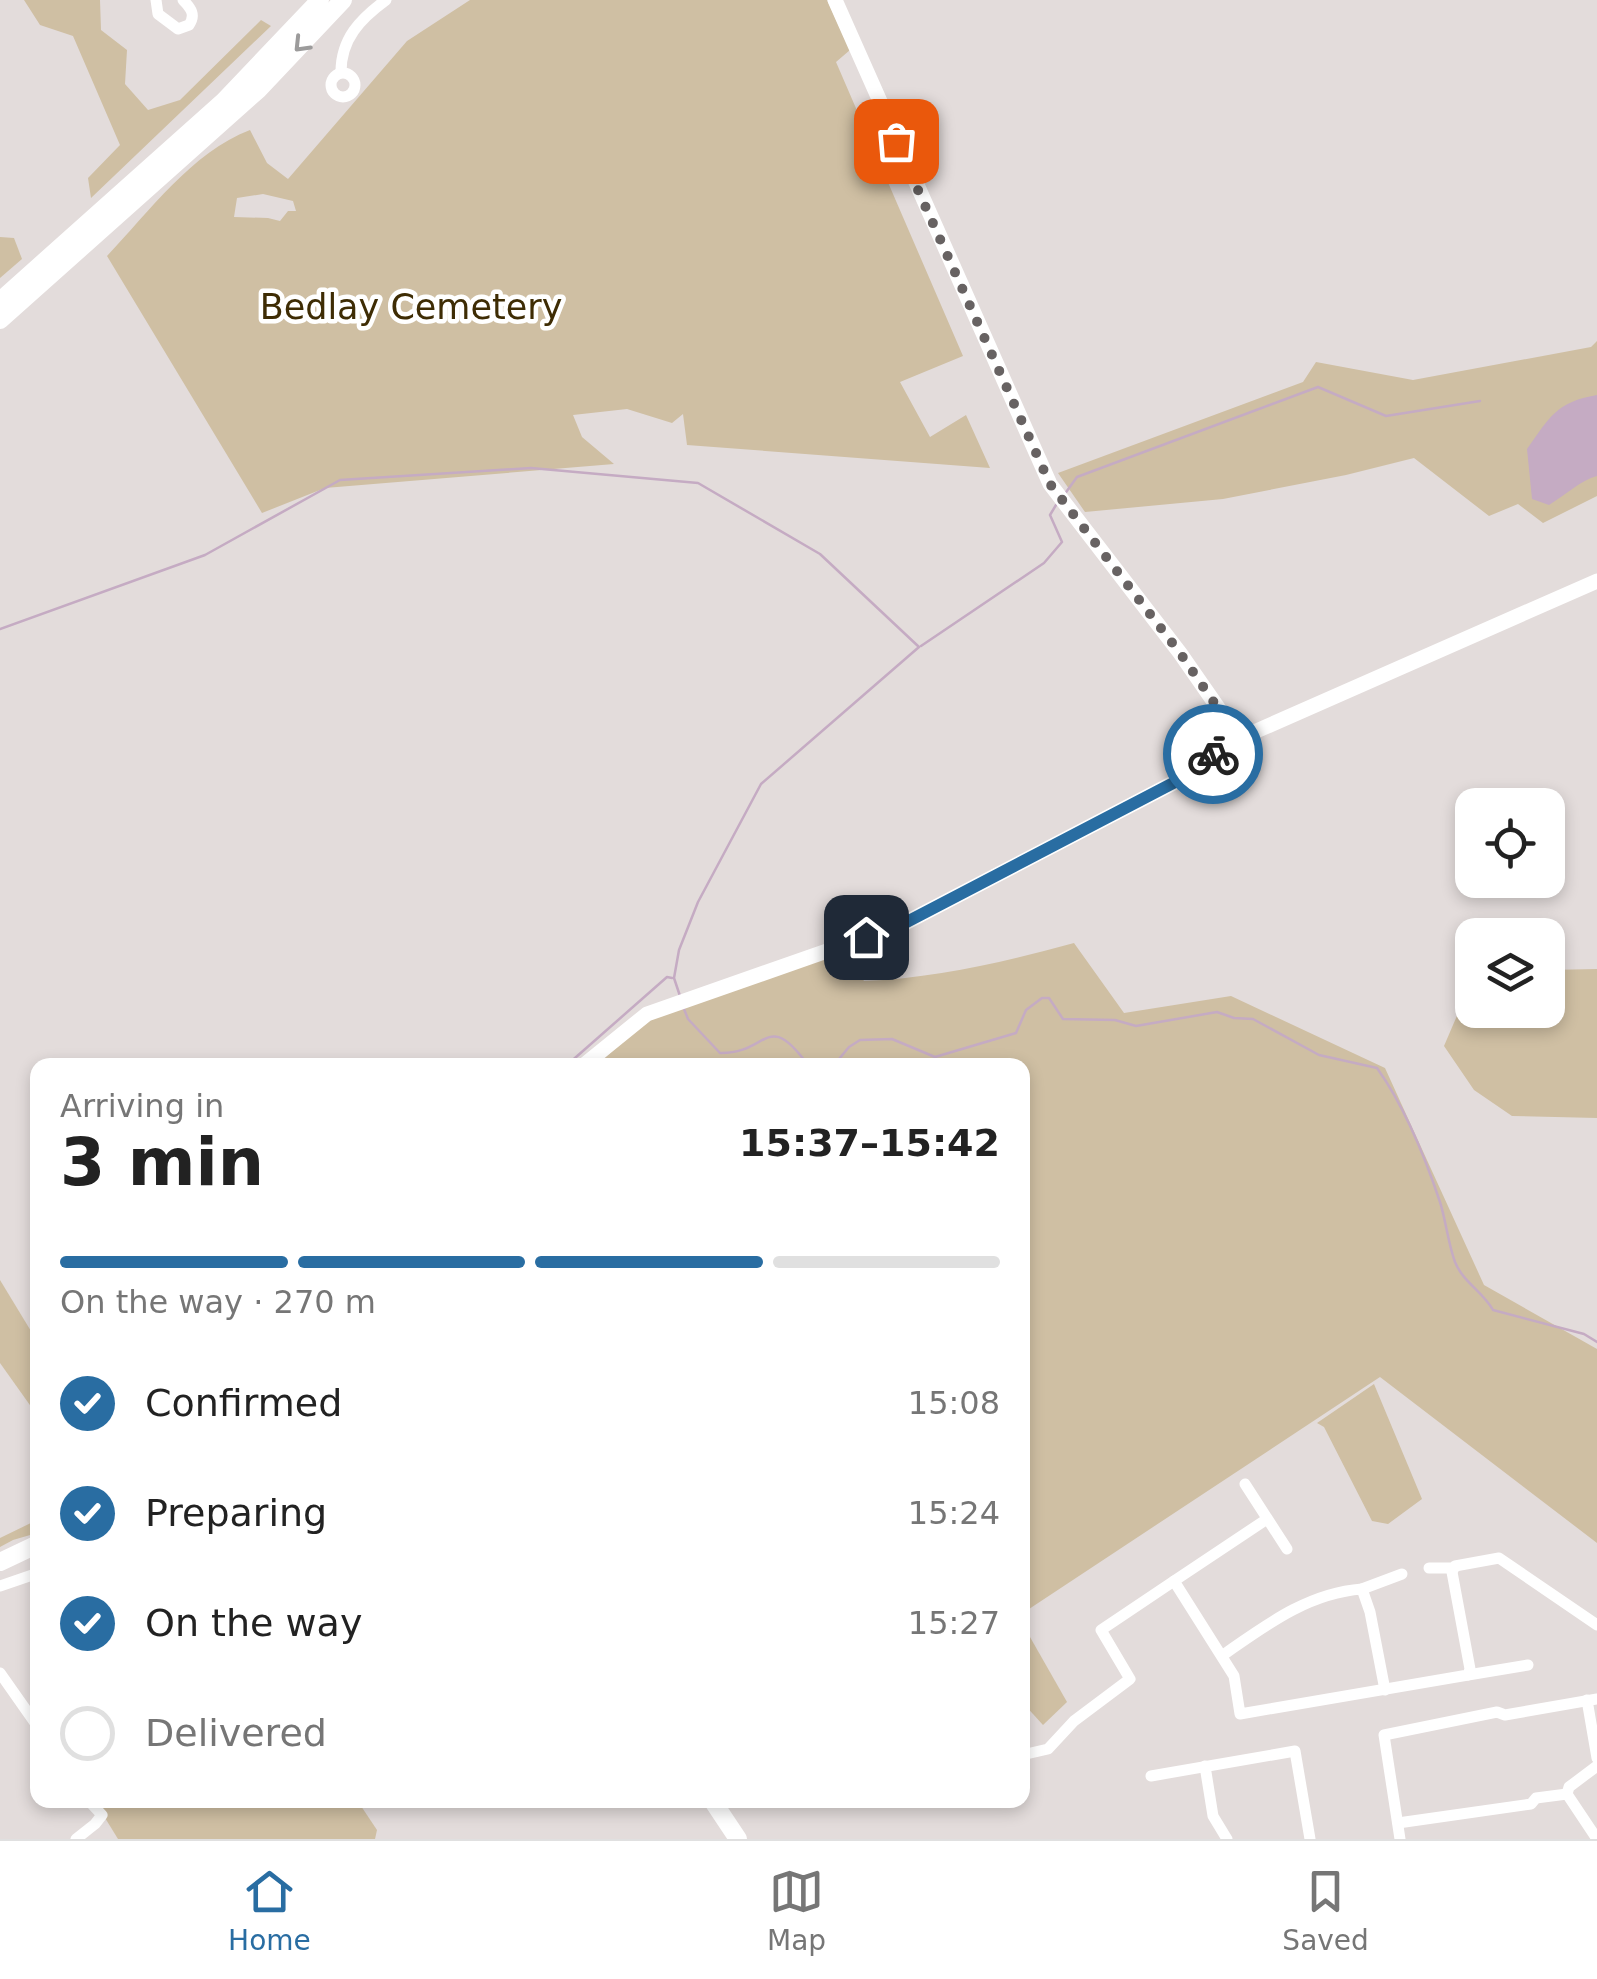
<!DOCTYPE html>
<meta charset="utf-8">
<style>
:root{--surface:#fff;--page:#f6f6f6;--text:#222;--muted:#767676;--line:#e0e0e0;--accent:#296da2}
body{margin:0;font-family:"DejaVu Sans",sans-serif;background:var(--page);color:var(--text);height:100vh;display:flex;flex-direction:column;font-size:38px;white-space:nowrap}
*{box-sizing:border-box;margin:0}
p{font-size:32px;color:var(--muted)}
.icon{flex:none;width:55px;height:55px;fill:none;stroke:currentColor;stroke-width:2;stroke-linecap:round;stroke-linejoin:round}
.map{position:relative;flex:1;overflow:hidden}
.sheet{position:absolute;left:30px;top:1058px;width:1000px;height:750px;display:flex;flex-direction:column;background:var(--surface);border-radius:20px;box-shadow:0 5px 15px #0003}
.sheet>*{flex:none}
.fabs{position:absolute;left:1455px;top:788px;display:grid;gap:20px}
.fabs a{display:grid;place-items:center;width:110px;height:110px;border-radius:20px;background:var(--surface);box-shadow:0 5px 15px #0003;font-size:50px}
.pin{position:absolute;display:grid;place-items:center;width:85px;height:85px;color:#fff;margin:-42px;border-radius:20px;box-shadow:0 5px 15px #0006}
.courier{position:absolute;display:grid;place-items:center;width:100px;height:100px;margin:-50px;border:8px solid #296da2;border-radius:50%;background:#fff;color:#222;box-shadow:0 2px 12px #0007}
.overview em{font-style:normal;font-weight:700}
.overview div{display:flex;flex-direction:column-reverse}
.overview{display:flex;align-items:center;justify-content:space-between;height:170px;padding:0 30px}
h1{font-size:65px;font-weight:700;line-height:75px}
.bar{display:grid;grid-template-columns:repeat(4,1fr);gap:15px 10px;align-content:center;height:120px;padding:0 30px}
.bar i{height:12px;border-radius:8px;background:var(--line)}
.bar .on{background:var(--accent)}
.bar p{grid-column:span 4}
ol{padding:0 30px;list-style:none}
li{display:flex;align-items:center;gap:30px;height:110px}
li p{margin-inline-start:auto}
li .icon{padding:10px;border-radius:50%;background:var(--accent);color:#fff;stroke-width:4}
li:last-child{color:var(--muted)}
li i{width:55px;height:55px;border:5px solid var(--line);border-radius:50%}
.menu{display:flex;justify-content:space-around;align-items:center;height:140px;border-top:2px solid var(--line);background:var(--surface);font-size:28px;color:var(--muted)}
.menu a{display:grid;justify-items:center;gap:5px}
.menu .on{color:var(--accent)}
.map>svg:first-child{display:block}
.green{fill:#cfbfa3;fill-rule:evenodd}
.water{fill:#c5abc3}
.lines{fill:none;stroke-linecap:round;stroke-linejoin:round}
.stream{stroke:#c5abc3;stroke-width:2.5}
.street{stroke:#fff;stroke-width:11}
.secondary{stroke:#fff;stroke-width:15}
.primary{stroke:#fff;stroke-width:18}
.oneway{stroke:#9c9b9b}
.done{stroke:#676262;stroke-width:10;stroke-dasharray:0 18}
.route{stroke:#296da2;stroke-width:12}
.labels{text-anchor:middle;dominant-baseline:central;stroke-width:9;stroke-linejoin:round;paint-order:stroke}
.park-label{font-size:35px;fill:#3e2c04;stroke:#fff}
</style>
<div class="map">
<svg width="1597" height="1839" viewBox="0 0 1597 1839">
<rect width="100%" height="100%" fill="#e3dcdb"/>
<g class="green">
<path d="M24,0H100L101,30L127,50L125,84L148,110L180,100L261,20L271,26L91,198L88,178L120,145L73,36L40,25Z"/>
<path d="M470,0H827L850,50L836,62L963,356L900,382L930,437L966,415L990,468L687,445L683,414L672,423L627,409L573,415L582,437L614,464L325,488L262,513L107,256C149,212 192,152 250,130L267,163L288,179L407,41ZM263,194L293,201L296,211H288L280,221L268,218L234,217L237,198Z"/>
<path d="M0,237L14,238L22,259L0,278Z"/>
<path d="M1597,341V496L1543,523L1518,504L1489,516L1414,458L1346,475L1223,499L1085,512L1058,473L1303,382L1316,362L1413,380L1591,347Z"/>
<path d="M1074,943L1124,1013L1231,996L1385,1068L1484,1285L1597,1349V1543L1380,1377L1023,1613L1022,1065H597L642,1024L705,997L846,950L864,981C936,978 1004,962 1074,943Z"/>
<path d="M1597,969V1118L1512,1116L1474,1090L1444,1046L1465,997L1472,989V1010H1548V970Z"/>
<path d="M0,1280L37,1341V1415L0,1363Z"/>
<path d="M1374,1384L1422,1499L1388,1524L1372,1521L1324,1427L1317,1423Z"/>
<path d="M37,1520V1533L13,1540L0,1547V1538Z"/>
<path d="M1022,1623L1067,1702L1043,1725L1023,1703Z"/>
<path d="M94,1800H357L377,1830L375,1839H118Z"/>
</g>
<path class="water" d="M1597,395V476C1581,480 1564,496 1549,505L1532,499L1527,449C1550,417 1556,402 1597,395Z"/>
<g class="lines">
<g class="stream">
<path d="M1064,495L1077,477L1318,387L1386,416L1480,401"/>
<path d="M0,629L205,555L340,480L531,468L698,483L820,554L919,647L761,784L698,902L679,950L674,978L680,996"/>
<path d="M921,646L1044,563L1062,542L1050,515L1056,505"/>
<path d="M684,1009L688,1019L720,1053C769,1054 766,1008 808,1065"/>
<path d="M567,1065L667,977L672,978"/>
<path d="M834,1065L849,1047L860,1040L892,1039L935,1057L1016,1033L1026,1010L1042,998H1049L1063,1019L1115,1020L1136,1026L1217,1012L1234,1018L1253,1019L1319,1055L1377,1068C1405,1107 1425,1157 1440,1202C1446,1221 1448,1243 1455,1262C1463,1282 1483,1292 1493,1310L1584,1334L1597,1342"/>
</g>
<g class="street">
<path d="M156,0L158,14L178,29L189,25C196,15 191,8 183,0"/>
<path d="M341,72C341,39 360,19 386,0"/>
<circle cx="343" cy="85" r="12"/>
<path d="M1245,1484L1287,1549"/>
<path d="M1429,1568H1454"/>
<path d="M1174,1581L1267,1519"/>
<path d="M0,1586L38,1573"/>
<path d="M1362,1589L1402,1574"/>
<path d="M1223,1655C1266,1625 1308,1593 1362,1589L1370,1612L1385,1690"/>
<path d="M0,1673L38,1727"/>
<path d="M1468,1675L1528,1665"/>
<path d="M1587,1700L1597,1758"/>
<path d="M1022,1755L1048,1749L1074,1721L1130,1679L1101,1630L1174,1581L1234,1676L1240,1714L1468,1675L1470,1669L1452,1572L1455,1566L1499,1558L1597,1625"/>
<path d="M1205,1766L1213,1816L1227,1839"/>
<path d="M1151,1776L1295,1751L1310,1839"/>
<path d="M1398,1823L1531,1804L1536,1798L1567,1794"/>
<path d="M76,1839L95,1824L102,1815L88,1800"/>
<path d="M1400,1839L1384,1735L1497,1712L1505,1715L1597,1699"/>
<path d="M1597,1839L1567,1794L1569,1787L1597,1766"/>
</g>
<g class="secondary">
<path d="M835,0L1050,484L1180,653L1237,735"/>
<path d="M584,1065L647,1014L901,925L1179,780L1237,735L1254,732L1597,581"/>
</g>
<g class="primary">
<path d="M0,301L224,101L320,0"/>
<path d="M0,320L258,90L343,0"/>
<path d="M0,1562L38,1544"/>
<path d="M712,1800L738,1839"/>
</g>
</g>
<defs><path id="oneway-chevron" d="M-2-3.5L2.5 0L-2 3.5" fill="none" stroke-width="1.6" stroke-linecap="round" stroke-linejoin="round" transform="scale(2.5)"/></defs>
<use class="oneway" href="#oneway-chevron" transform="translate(301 45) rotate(134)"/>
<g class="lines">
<path class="done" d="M896,141L1050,484L1180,653L1237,736L1213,754"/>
<path class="route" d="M866,937L901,925L1179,780L1213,754"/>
</g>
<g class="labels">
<g class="park-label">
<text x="411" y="307">Bedlay Cemetery</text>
</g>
</g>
</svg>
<div class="fabs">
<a><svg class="icon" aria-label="locate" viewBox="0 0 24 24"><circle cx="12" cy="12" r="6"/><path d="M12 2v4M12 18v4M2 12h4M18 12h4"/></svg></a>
<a><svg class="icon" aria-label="layers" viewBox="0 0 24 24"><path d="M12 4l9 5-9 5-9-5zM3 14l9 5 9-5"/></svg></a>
</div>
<div class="pin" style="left:896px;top:141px;background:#ea580c"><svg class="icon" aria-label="bag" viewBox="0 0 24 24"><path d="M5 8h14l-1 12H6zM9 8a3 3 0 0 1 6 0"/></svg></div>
<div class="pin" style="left:866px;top:937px;background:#1f2937"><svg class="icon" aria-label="home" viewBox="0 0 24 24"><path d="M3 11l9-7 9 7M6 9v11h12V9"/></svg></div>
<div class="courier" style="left:1213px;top:754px"><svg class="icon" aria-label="bike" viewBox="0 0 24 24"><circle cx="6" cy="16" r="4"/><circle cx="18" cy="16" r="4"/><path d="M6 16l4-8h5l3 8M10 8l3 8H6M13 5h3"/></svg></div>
<section class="sheet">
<div class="overview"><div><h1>3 min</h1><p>Arriving in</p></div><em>15:37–15:42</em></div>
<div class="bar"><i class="on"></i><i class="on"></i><i class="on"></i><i></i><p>On the way · 270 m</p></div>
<ol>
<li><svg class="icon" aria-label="check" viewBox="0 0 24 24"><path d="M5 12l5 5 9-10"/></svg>Confirmed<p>15:08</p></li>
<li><svg class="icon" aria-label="check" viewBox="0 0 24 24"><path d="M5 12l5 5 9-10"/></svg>Preparing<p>15:24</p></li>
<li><svg class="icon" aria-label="check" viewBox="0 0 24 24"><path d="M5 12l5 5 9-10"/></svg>On the way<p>15:27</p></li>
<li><i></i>Delivered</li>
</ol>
</section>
</div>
<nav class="menu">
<a class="on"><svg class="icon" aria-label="home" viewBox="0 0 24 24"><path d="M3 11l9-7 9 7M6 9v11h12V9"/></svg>Home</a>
<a><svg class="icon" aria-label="map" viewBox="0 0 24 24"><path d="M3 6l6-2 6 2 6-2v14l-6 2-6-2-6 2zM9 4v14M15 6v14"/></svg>Map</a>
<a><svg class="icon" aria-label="saved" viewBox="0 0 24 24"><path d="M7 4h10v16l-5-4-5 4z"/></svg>Saved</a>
</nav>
